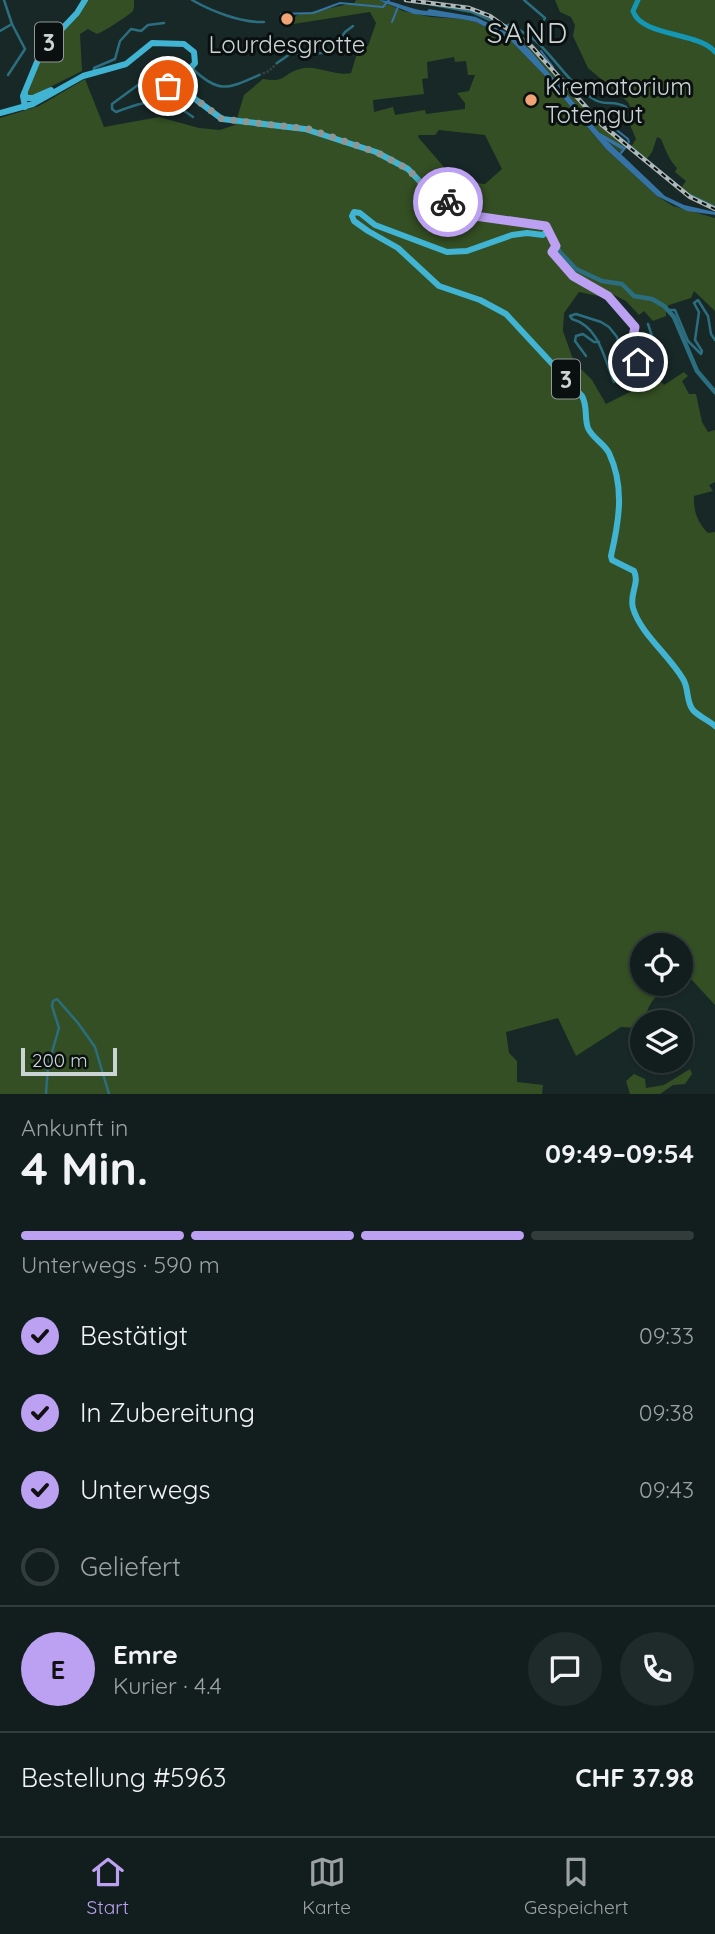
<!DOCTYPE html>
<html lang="de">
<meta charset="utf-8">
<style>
:root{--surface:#121e1d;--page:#1f2b2a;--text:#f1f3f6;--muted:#9ca2a4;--line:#313c3b;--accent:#bca0f2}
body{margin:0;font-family:Quicksand,sans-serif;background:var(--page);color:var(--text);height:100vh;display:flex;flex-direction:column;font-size:26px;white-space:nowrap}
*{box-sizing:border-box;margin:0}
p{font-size:23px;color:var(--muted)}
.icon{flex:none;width:38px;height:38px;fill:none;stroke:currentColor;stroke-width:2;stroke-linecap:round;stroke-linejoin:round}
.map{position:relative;height:1094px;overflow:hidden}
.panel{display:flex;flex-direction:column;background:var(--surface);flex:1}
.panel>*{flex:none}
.controls{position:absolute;left:630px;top:933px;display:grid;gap:14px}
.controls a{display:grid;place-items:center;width:63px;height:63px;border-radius:50%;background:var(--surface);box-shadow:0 2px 5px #0004,0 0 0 2px var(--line);font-size:35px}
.scale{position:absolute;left:21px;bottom:18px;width:96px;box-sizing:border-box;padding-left:7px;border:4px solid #cbd4d4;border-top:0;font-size:19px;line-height:24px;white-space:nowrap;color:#cbd4d4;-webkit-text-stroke:5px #09100f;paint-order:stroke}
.pin{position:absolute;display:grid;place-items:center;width:60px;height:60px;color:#fff;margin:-30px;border:4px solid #fff;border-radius:50%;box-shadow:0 2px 7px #0007}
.courier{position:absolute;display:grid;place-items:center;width:70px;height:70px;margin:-35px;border:5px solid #bca0f2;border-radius:50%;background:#fff;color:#222;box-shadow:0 2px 9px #0007}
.overview em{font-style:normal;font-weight:800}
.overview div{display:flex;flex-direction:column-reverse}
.overview{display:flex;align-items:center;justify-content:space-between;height:119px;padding:0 21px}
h1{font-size:46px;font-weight:800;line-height:52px}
.bar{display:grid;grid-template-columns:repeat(4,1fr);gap:10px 7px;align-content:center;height:84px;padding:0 21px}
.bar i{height:9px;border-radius:5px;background:var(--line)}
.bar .on{background:var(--accent)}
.bar p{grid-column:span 4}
.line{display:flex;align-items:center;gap:18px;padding:0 21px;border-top:2px solid var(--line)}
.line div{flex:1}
.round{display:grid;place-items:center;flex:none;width:74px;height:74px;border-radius:37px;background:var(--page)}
ol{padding:0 21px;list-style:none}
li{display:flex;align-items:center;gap:21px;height:77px}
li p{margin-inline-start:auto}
li .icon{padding:7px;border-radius:50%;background:var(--accent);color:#111;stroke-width:4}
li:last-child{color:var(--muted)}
li i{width:38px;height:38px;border:4px solid var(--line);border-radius:50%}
.tab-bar{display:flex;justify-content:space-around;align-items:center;height:98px;border-top:2px solid var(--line);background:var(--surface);font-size:19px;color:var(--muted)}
.tab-bar a{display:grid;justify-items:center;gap:4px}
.tab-bar .on{color:var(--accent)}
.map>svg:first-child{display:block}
.green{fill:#344f23;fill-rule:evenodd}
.water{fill:#3673a5}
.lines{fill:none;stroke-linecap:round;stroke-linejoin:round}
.stream{stroke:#3673a5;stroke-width:2}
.canal{stroke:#3673a5;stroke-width:3.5}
.minor-tunnel{stroke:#334241;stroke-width:2.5;stroke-dasharray:2.5 1.5;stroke-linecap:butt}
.minor{stroke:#2b6e80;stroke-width:2.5}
.tertiary{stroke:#2b6e80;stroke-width:4.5}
.secondary{stroke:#1397b4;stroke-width:5}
.primary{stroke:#40b4d2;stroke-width:6}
.rail-casing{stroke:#aeb8b8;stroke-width:4.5}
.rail{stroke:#09100f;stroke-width:2;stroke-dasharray:5;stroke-linecap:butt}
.done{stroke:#8c9897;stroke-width:7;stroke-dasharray:0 12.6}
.route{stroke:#bca0f2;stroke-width:9}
.poi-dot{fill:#efa377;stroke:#09100f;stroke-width:2.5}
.labels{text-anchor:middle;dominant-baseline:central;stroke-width:6;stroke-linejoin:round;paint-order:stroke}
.shield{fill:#09100f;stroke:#919999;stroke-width:2}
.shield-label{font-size:23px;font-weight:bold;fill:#cbd4d4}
.poi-label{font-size:24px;fill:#cbd4d4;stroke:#09100f}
.quarter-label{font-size:28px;letter-spacing:2px;fill:#cbd4d4;stroke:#09100f}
</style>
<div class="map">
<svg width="715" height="1094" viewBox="0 0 715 1094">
<rect width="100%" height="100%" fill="#182827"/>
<g class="green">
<path d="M85,0H134C134,3 135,9 132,12C129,15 102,33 97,34L88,29L80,34L82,71L34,95H25L41,53Z"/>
<path d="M356,0H378L386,3L385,6L388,4L403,11L431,17L461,19L476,22L509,39L544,75L606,149L657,196L673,206L715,218V311L694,291L691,298L669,305L666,308V316L653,321L644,311L639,315L626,301L612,294L603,297L579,292L564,313L563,331L574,362L592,380L606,404L658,378L664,385L684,372L688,376L682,381L689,394H696L702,422L708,432L715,430V482L709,485L713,491L694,496C693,511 698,523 708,533L715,532V1005L691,979L681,982V945H642V984H677C659,990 647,1002 645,1021L638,1028L621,1027L576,1056L558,1018L506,1032L509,1053L517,1061V1082L543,1085L542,1094H0V118L39,106L85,79L104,127L159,117L199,128L220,130L235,125L244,95L263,79C288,83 281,74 300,69C316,64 335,77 351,73L359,47L368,46L376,23L370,12L287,25L286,21L293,20L297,15L354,3ZM454,57L455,62L466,61L468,75H475L469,91L457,93L465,103V109L426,114L425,110L395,115L393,107L374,112L373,100L424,94L422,79L428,78L427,62ZM439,130L485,135L502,169L485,184L456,181L418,137L419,135H435Z"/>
<path d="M555,0H715V207L703,202L681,188L686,181L675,172L677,168C670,161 665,149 661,139L657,137L652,152L646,160L631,147L636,139L630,125L633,112L628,102L588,68L573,36L575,25L571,17L560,12Z"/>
<path d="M515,35L536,53L596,121L626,147L621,153L603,137L530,50Z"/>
<path d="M690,1069L692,1074L685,1084L673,1085L660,1094H630L626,1081L634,1074L645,1079L646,1088L664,1085Z"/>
</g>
<g class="water">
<path d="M378,0C396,0 409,10 427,11L429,9L476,17L512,35L509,39L476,22L461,19L414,14Z"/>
<path d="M514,36L530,50L603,137L665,196L684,205L715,212V215L687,211L657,196L606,149L544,75L511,41Z"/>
</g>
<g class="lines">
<g class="stream">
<path d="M281,14L313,13L340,3L383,7L389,0"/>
<path d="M392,22L398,7"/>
<path d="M541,51L553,67"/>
<path d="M604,120L628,139L629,142"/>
<path d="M621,153L626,147"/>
</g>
<path class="canal" d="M600,135L623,148"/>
<path class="minor-tunnel" d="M259,75L269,71L277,63"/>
<g class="minor">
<path d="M4,0L12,24L25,49L8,75"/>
<path d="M192,0C211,11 241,23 264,22"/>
<path d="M407,0L472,12L512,30L536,50L602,123L688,194L715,207"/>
<path d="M524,0L545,18L539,30L531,38"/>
<path d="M506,26L511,24C519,31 530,35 538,43C558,62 571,86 595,100C605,106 614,100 626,107"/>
<path d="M0,31L12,24"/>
<path d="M277,63L290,54L323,53L336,45L345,32L353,26"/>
<path d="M192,68C218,94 228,89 259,75"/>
<path d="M94,72V68L115,59L120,41L131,29L141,31L148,25L164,23"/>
<path d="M166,80L142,82L112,104V109L116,112C147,100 164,95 193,117"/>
<path d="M556,246L553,252L574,277L606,295L618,306L643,341L653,349L660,366"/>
<path d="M668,310H675L688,341L701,354L702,351L695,340L699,312L694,303L698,300L708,316L711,334L715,340"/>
<path d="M648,324L654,342L652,347"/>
<path d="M586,356L575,341L576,336L583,334L594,342H599"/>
<path d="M614,382C604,359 600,327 572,319L570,316L576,314L601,322L609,327L617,337L622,355L643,374L645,369C632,359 631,343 635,327"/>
<path d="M46,1094L48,1066L59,1028L52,1006L53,1001L57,999L78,1023L95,1047L109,1094"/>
</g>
<path class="tertiary" d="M547,231L560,252L576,269L602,281L622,284L634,296L652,299L664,306L674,317L697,371L715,392"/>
<path class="secondary" d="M638,0L633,11C641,37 700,32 715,52"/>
<g class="primary">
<path d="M25,94L26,98H33L51,90"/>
<path d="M25,107L23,96L42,50L77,13L85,0"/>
<path d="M0,113L33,104L83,76L126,64L152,43L184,44L194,52L195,63L189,70L168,77L167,84L187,93L222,119L305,129L376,152L408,169L431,193L472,215L546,226L547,231L543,235L527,233L512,235L467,251L447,252L375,225L360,213L354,212L352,216L354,221L368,231L398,248L439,286L480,300L506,314L582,396C588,407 584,417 588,428C592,438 604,443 609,453C625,487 619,521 611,556L612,560L634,571C640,583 629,594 633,608C640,633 669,655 683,679C689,688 686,702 693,710C698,716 708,720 715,726"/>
</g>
<defs>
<path id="rail" d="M406,0L469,8L490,16L531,46L602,125L690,197L715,209"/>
</defs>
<use href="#rail" class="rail-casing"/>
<use href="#rail" class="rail"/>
</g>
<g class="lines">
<path class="done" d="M168,86L189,94L222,119L309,129L376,152L408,169L429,191L448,202"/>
<path class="route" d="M448,202L475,216L546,226L556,246L552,252L573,276L608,296L635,327L632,342L638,362"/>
</g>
<g class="poi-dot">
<circle cx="287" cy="19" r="7"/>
<circle cx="531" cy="100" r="7"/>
</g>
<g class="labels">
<g class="shield">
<rect x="35" y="22.5" width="28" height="39" rx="5"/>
<rect x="552" y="359.5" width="28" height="39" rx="5"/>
</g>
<g class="shield-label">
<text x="49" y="42">3</text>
<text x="566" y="379">3</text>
</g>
<g class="poi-label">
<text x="287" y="44">Lourdesgrotte</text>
<text x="545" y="86" text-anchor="start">Krematorium<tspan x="545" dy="28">Totengut</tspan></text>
</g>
<g class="quarter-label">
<text x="528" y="32">SAND</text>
</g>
</g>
</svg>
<div class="controls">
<a><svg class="icon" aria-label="locate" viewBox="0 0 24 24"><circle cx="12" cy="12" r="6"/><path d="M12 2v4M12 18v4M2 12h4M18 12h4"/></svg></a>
<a><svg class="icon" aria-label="layers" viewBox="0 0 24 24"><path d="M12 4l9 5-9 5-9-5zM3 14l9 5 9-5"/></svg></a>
</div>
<div class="scale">200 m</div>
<div class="pin" style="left:168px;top:86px;background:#ea580c"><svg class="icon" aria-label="bag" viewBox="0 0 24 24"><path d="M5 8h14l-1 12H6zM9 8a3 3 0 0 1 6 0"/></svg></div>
<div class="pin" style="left:638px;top:362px;background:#1f2937"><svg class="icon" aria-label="home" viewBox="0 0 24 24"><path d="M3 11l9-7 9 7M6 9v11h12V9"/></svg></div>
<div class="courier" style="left:448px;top:202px"><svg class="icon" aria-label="bike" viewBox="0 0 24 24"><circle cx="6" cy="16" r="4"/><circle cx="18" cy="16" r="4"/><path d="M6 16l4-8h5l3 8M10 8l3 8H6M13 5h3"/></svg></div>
</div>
<section class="panel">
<div class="overview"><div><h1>4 Min.</h1><p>Ankunft in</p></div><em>09:49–09:54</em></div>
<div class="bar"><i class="on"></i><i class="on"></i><i class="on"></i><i></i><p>Unterwegs · 590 m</p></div>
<ol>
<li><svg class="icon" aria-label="check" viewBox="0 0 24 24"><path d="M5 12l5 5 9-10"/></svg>Bestätigt<p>09:33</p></li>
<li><svg class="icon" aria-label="check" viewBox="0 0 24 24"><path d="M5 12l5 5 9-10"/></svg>In Zubereitung<p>09:38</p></li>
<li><svg class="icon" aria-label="check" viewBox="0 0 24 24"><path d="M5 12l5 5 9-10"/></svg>Unterwegs<p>09:43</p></li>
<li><i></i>Geliefert</li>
</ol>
<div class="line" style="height:126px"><b class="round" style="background:var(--accent);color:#111">E</b><div><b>Emre</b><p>Kurier · 4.4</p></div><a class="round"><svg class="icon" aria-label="chat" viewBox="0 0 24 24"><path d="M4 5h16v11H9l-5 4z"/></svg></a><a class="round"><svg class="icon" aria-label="phone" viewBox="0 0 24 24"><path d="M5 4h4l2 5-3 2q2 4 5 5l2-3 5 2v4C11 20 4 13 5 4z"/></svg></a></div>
<div class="line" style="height:91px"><div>Bestellung #5963</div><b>CHF 37.98</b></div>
</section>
<nav class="tab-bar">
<a class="on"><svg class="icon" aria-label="home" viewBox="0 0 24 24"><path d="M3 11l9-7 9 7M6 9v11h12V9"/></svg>Start</a>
<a><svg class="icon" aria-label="map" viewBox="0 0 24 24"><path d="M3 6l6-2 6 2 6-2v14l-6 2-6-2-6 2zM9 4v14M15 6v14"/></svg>Karte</a>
<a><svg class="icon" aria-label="saved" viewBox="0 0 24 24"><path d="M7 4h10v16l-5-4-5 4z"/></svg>Gespeichert</a>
</nav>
